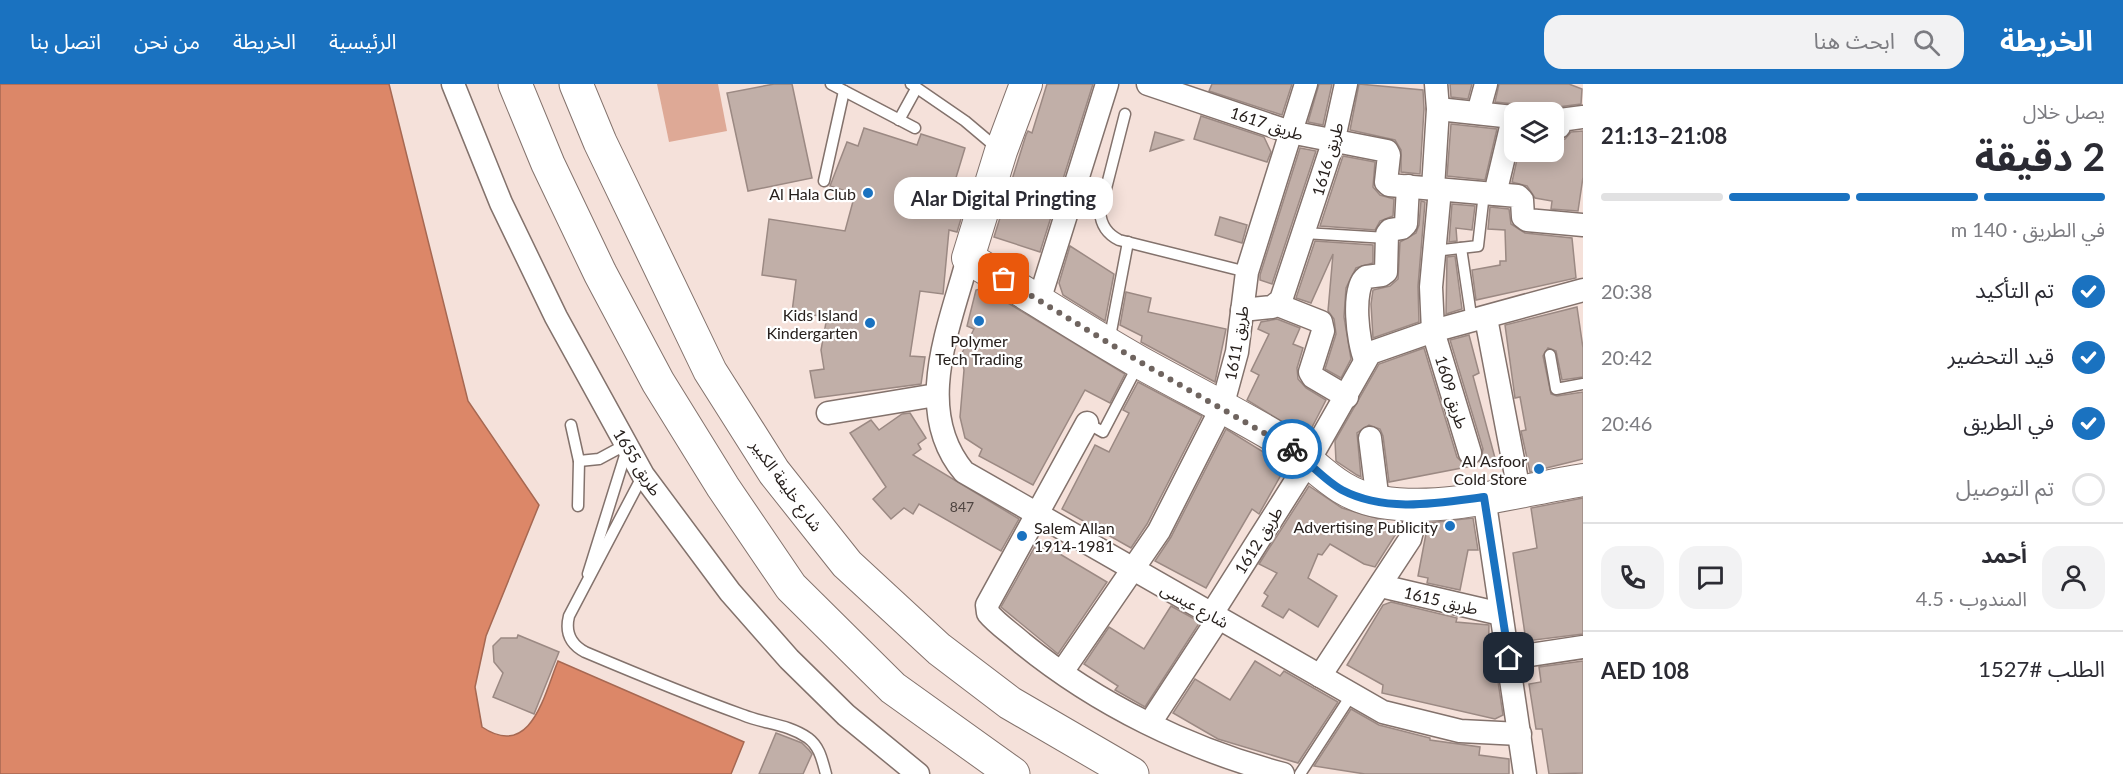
<!DOCTYPE html>
<html lang="ar">
<meta charset="utf-8">
<style>
:root{--surface:#fff;--page:#f2f2f3;--text:#2b2b33;--muted:#7c7c81;--line:#e1e1e2;--accent:#1a72c0}
body{margin:0;font-family:Lato,"Noto Sans Arabic",sans-serif;background:var(--page);color:var(--text);direction:rtl;height:100vh;display:flex;flex-direction:column;font-size:22px;white-space:nowrap}
*{box-sizing:border-box;margin:0}
p{font-size:20px;color:var(--muted)}
.icon{flex:none;width:33px;height:33px;fill:none;stroke:currentColor;stroke-width:2;stroke-linecap:round;stroke-linejoin:round}
.map{position:relative;flex:1;overflow:hidden;direction:ltr}
.details{display:flex;flex-direction:column;background:var(--surface);width:540px}
.details>*{flex:none}
.controls{position:absolute;left:1504px;top:18px;display:grid;gap:12px}
.controls a{display:grid;place-items:center;width:60px;height:60px;border-radius:12px;background:var(--surface);box-shadow:0 3px 15px #0003;font-size:30px}
.pin{position:absolute;display:grid;place-items:center;width:51px;height:51px;color:#fff;margin:-26px;border-radius:12px;box-shadow:0 3px 9px #0006}
.courier{position:absolute;display:grid;place-items:center;width:60px;height:60px;margin:-30px;border:4px solid #1a72c0;border-radius:50%;background:#fff;color:#222;box-shadow:0 2px 8px #0007}
.bubble{position:absolute;height:42px;border-radius:18px;background:var(--surface);box-shadow:0 3px 15px #0003;font-size:20px;font-weight:700;line-height:42px;text-align:center;direction:rtl}
.headline em{font-style:normal;font-weight:700}
.headline div{display:flex;flex-direction:column-reverse}
.headline{display:flex;align-items:center;justify-content:space-between;height:102px;padding:0 18px}
h1{font-size:39px;font-weight:700;line-height:45px}
.bar{display:grid;grid-template-columns:repeat(4,1fr);gap:9px 6px;align-content:center;height:72px;padding:0 18px}
.bar i{height:8px;border-radius:4px;background:var(--line)}
.bar .current{background:var(--accent)}
.bar p{grid-column:span 4}
.line{display:flex;align-items:center;gap:15px;padding:0 18px;border-top:2px solid var(--line)}
.line div{flex:1}
.round{display:grid;place-items:center;flex:none;width:63px;height:63px;border-radius:18px;background:var(--page)}
ol{padding:0 18px;list-style:none}
li{display:flex;align-items:center;gap:18px;height:66px}
li p{margin-inline-start:auto}
li .icon{padding:6px;border-radius:50%;background:var(--accent);color:#fff;stroke-width:4}
li:last-child{color:var(--muted)}
li i{width:33px;height:33px;border:3px solid var(--line);border-radius:50%}
header{display:flex;align-items:center;gap:36px;box-sizing:border-box;height:84px;padding:0 30px;background:var(--accent);color:#fff}
header strong{font-size:28px}
nav{display:flex;gap:33px;margin-inline-start:auto;font-size:21px}
.search{width:420px;height:54px;background:var(--page);display:flex;align-items:center;gap:15px;box-sizing:border-box;padding:0 21px;border-radius:18px;color:var(--muted);font-size:22px}
main{display:flex;flex:1;min-height:0}
.map>svg:first-child{display:block}
.green{fill:#dea996}
.water{fill:#dc8768;stroke:#a66852;stroke-width:1.5}
.building{fill:#c1afa8;stroke:#9b8983;stroke-width:1.5}
.lines{fill:none;stroke-linecap:round;stroke-linejoin:round}
.lane-casing{stroke:#83726c;stroke-width:13}
.street-casing{stroke:#83726c;stroke-width:25}
.secondary-casing{stroke:#83726c;stroke-width:34}
.primary-casing{stroke:#83726c;stroke-width:35}
.lane{stroke:#fff;stroke-width:10}
.street{stroke:#fff;stroke-width:22}
.secondary{stroke:#fff;stroke-width:32}
.primary{stroke:#fff;stroke-width:33}
.done{stroke:#6f645f;stroke-width:6;stroke-dasharray:0 10.8}
.route{stroke:#1a72c0;stroke-width:8}
.poi-dot{fill:#1a72c0;stroke:#fff;stroke-width:2}
.labels{text-anchor:middle;dominant-baseline:central;stroke-width:4.5;stroke-linejoin:round;paint-order:stroke}
.number-label{font-size:14px;fill:#4e4440}
.street-label{font-size:16px;fill:#27201d;stroke:#fff}
.poi-label{font-size:16px;fill:#27201d;stroke:#fff;text-anchor:end}
</style>
<header>
<strong>الخريطة</strong>
<div class="search"><svg class="icon" aria-label="search" viewBox="0 0 24 24"><circle cx="10" cy="10" r="6"/><path d="M15 15l6 6"/></svg>ابحث هنا</div>
<nav><a>الرئيسية</a><a>الخريطة</a><a>من نحن</a><a>اتصل بنا</a></nav>
</header>
<main>
<section class="details">
<div class="headline"><div><h1>2 دقيقة</h1><p>يصل خلال</p></div><em>21:08–21:13</em></div>
<div class="bar"><i class="current"></i><i class="current"></i><i class="current"></i><i></i><p>في الطريق · 140 m</p></div>
<ol>
<li><svg class="icon" aria-label="check" viewBox="0 0 24 24"><path d="M5 12l5 5 9-10"/></svg>تم التأكيد<p>20:38</p></li>
<li><svg class="icon" aria-label="check" viewBox="0 0 24 24"><path d="M5 12l5 5 9-10"/></svg>قيد التحضير<p>20:42</p></li>
<li><svg class="icon" aria-label="check" viewBox="0 0 24 24"><path d="M5 12l5 5 9-10"/></svg>في الطريق<p>20:46</p></li>
<li><i></i>تم التوصيل</li>
</ol>
<div class="line" style="height:108px"><a class="round"><svg class="icon" aria-label="person" viewBox="0 0 24 24"><circle cx="12" cy="8" r="4"/><path d="M4 21q1-7 8-7t8 7"/></svg></a><div><b>أحمد</b><p>المندوب · 4.5</p></div><a class="round"><svg class="icon" aria-label="chat" viewBox="0 0 24 24"><path d="M4 5h16v11H9l-5 4z"/></svg></a><a class="round"><svg class="icon" aria-label="phone" viewBox="0 0 24 24"><path d="M5 4h4l2 5-3 2q2 4 5 5l2-3 5 2v4C11 20 4 13 5 4z"/></svg></a></div>
<div class="line" style="height:78px"><div>الطلب #1527</div><b>AED 108</b></div>
</section>
<div class="map">
<svg width="1583" height="690" viewBox="0 0 1583 690">
<rect width="100%" height="100%" fill="#f5e1da"/>
<path class="green" d="M657,0H718L727,47L669,58Z"/>
<path class="water" d="M0,0H389L468,317L539,421L486,552L475,603L482,643C531,676 544,611 558,577L744,658L731,690H0Z"/>
<g class="building">
<path d="M774,0H792L812,94L748,107L727,9Z"/>
<path d="M1047,0H1093L1040,168L994,153L1026,51L1028,47L1032,49Z"/>
<path d="M1212,0H1292L1282,31L1209,7Z"/>
<path d="M1319,0H1332L1323,41L1308,38Z"/>
<path d="M1359,0L1423,6L1424,25L1420,90L1401,88V66L1395,56L1350,46Z"/>
<path d="M1450,0H1472L1468,15L1451,13Z"/>
<path d="M1499,0H1569L1582,5L1581,20L1558,23L1549,28H1526L1515,20L1495,18Z"/>
<path d="M1201,32L1264,53L1271,68L1267,78L1194,55Z"/>
<path d="M1451,40L1497,45L1485,96L1447,92Z"/>
<path d="M864,44L917,61L921,50L965,64L948,120L964,125L957,148L949,146L943,210L920,207L910,272L925,273L921,300L815,314L810,287L824,285L821,266L827,233L792,228L796,196L762,191L769,135L845,147L855,110L830,102L847,58L858,62Z"/>
<path d="M1583,47V93L1578,127L1551,125L1552,117L1535,114L1527,102L1512,98L1518,71L1547,77L1548,68H1554V57L1565,55L1571,48Z"/>
<path d="M1155,48L1183,56L1150,67Z"/>
<path d="M1300,64L1316,67L1272,200L1260,196V191Z"/>
<path d="M1343,72L1375,78L1373,103L1380,111L1394,115L1393,132L1380,137L1375,146L1320,142Z"/>
<path d="M1421,117L1425,118L1418,202L1419,238L1373,254L1371,220L1373,206L1390,202L1398,195L1400,158L1416,149L1419,141Z"/>
<path d="M1452,120L1475,122L1472,146L1456,144L1457,157L1449,158Z"/>
<path d="M1490,123L1509,125L1511,140L1525,149L1572,154L1576,194L1476,216L1472,186L1500,181V177H1506L1505,146L1488,145Z"/>
<path d="M1220,133L1247,141L1242,159L1215,151Z"/>
<path d="M1315,157L1373,161V179L1356,184L1346,204L1344,233L1351,275L1341,294L1325,285L1336,250L1334,235L1328,227L1333,170L1311,219L1296,214Z"/>
<path d="M1070,162L1114,190L1105,237L1063,211L1059,199Z"/>
<path d="M1455,172L1462,225L1446,230L1447,173Z"/>
<path d="M983,204L1125,290L1110,319L1085,306L1033,401L979,372L982,365L965,354L960,333L964,286L961,271L974,245L967,242L976,206Z"/>
<path d="M1126,208L1151,214L1148,228L1226,245L1215,298L1141,258L1142,252L1120,241Z"/>
<path d="M1577,223L1583,264V293L1562,296L1556,267L1548,264L1543,272L1551,310L1557,312L1583,308V375L1530,388L1521,347L1526,346L1520,313L1515,314L1505,241Z"/>
<path d="M1277,235L1300,244L1293,260L1303,264L1297,284L1298,295L1306,304L1326,316L1307,353L1247,316L1259,291L1251,287L1269,250L1258,245L1261,238Z"/>
<path d="M1469,251L1479,289L1473,292L1495,374L1480,378L1483,365L1450,256Z"/>
<path d="M1424,264L1457,373L1467,383L1389,398L1383,352L1380,345L1369,341L1357,349L1361,393L1357,391L1336,377L1335,357L1379,280Z"/>
<path d="M1138,298L1202,332L1147,440L1131,464L1062,425L1095,361L1109,368L1129,329L1123,326Z"/>
<path d="M910,329L926,354L918,360L921,365L913,371L1019,435L1001,467L919,420L913,430L904,424L891,435L873,415L886,403L850,349L871,336L879,346L902,330Z"/>
<path d="M1226,345L1286,382L1259,430L1252,425L1206,504L1155,477L1171,453Z"/>
<path d="M1309,402L1342,424L1383,436L1399,445L1375,483L1364,480L1330,460L1322,471L1318,470L1308,494L1337,512L1318,543L1289,525L1283,534L1262,522L1268,512L1264,509L1277,489L1259,480Z"/>
<path d="M1583,414V550L1526,557L1513,469L1537,464L1531,424Z"/>
<path d="M1473,434L1478,466H1468L1460,506L1427,499L1428,494L1418,492L1428,439Z"/>
<path d="M1038,457L1107,498L1058,570L1001,523Z"/>
<path d="M1391,518L1457,534L1456,538L1489,541L1488,589L1497,591L1503,631L1495,635L1382,609L1383,601L1347,581L1383,521Z"/>
<path d="M1171,522L1200,538L1145,623L1115,606L1118,602L1084,580L1109,543L1144,565Z"/>
<path d="M518,551L559,568L534,630L493,613L503,589L494,578L493,562L501,554H517Z"/>
<path d="M1255,577L1280,592L1284,587L1338,618L1298,679L1218,655L1173,629L1195,595L1230,616Z"/>
<path d="M1583,577V689L1549,690L1542,645H1536L1529,600L1541,598L1539,583Z"/>
<path d="M1351,625L1379,641L1430,654V656L1480,663L1479,671L1509,675V690H1365L1314,682Z"/>
<path d="M776,649L802,659L809,666L812,670L803,690H759Z"/>
</g>
<g class="lines">
<defs>
<g id="lane">
<path d="M831,0L915,44"/>
<path d="M911,0L965,37L997,64"/>
<path d="M1125,30L1100,128C1101,141 1107,150 1119,156L1247,188"/>
<path d="M899,36L916,5"/>
<path d="M824,97L844,7"/>
<path d="M1304,149L1387,154"/>
<path d="M1461,164L1472,238"/>
<path d="M1434,167L1478,162L1484,109"/>
<path d="M1109,258L1128,158"/>
<path d="M1550,271L1556,305L1583,300"/>
<path d="M1087,339L1103,348L1138,281"/>
<path d="M571,341L579,377L578,422"/>
<path d="M579,377L599,375L625,361"/>
<path d="M643,391L569,532C565,548 570,560 585,568C637,590 690,612 743,631C765,640 788,640 808,654C820,663 822,676 826,690"/>
<path d="M588,490L627,365"/>
<path d="M1300,690L1352,610"/>
</g>
<g id="street">
<path d="M453,0L501,119L556,233L643,391L730,508L789,575L846,631L918,690"/>
<path d="M1148,0L1290,48L1387,67L1389,71L1386,98L1389,101L1518,112L1522,116L1523,133L1527,136L1583,141"/>
<path d="M1438,25L1513,33L1511,43H1515"/>
<path d="M1478,29L1486,0"/>
<path d="M1554,43H1559L1560,36L1583,33"/>
<path d="M1433,104L1438,25L1436,0"/>
<path d="M1440,105L1431,203L1433,247L1470,369"/>
<path d="M1495,110L1511,43"/>
<path d="M968,174C950,242 912,326 964,388L1383,628L1460,647L1520,650"/>
<path d="M1039,217L1107,0"/>
<path d="M1278,221L1321,238L1323,247L1310,288L1313,293L1347,313"/>
<path d="M1242,226L1272,223L1281,216L1333,59L1346,0"/>
<path d="M1486,234L1519,407"/>
<path d="M1365,275C1358,259 1351,204 1366,193L1382,191L1386,188L1387,150L1390,146L1402,144L1406,140L1408,102"/>
<path d="M828,329L936,311"/>
<path d="M1087,339L987,521L988,529C997,540 1011,549 1022,559C1098,621 1189,665 1283,690"/>
<path d="M1370,354L1378,418"/>
<path d="M1484,413L1525,690"/>
<path d="M1381,502L1501,530"/>
<path d="M1211,531L1308,378L1370,269L1433,247L1583,206"/>
<path d="M1509,574L1583,563"/>
<path d="M1062,588L1159,447L1222,323L1237,268L1247,188L1306,0"/>
<path d="M1320,592L1410,455L1419,421"/>
<path d="M1150,639L1218,535"/>
</g>
<path id="secondary" d="M1026,0L1001,67L968,174C1025,208 1081,245 1139,278C1184,303 1230,326 1274,352C1314,375 1332,410 1381,418C1444,429 1520,406 1583,396"/>
<g id="primary">
<path d="M515,0L548,80L600,189L658,298L723,403L791,503L893,604L1013,690"/>
<path d="M576,0L600,58L710,287L774,388L847,480L939,565L1010,619L1132,690"/>
</g>
</defs>
<use href="#lane" class="lane-casing"/>
<use href="#street" class="street-casing"/>
<use href="#secondary" class="secondary-casing"/>
<use href="#primary" class="primary-casing"/>
<use href="#lane" class="lane"/>
<use href="#street" class="street"/>
<use href="#secondary" class="secondary"/>
<use href="#primary" class="primary"/>
</g>
<g class="lines">
<path class="done" d="M1004,195L1140,278L1292,365"/>
<path class="route" d="M1292,365C1309,378 1324,396 1342,406C1386,429 1438,419 1484,413L1509,574"/>
</g>
<g class="poi-dot">
<circle cx="868" cy="109" r="6"/>
<circle cx="979" cy="237" r="6"/>
<circle cx="870" cy="239" r="6"/>
<circle cx="1539" cy="385" r="6"/>
<circle cx="1450" cy="442" r="6"/>
<circle cx="1022" cy="452" r="6"/>
</g>
<g class="labels">
<g class="number-label">
<text x="962" y="422">847</text>
</g>
<g class="street-label">
<text transform="translate(1267 39) rotate(18)">طريق 1617</text>
<text transform="translate(1327 75) rotate(-74)">طريق 1616</text>
<text transform="translate(1236 259) rotate(-80)">طريق 1611</text>
<text transform="translate(1452 308) rotate(73)">طريق 1609</text>
<text transform="translate(638 378) rotate(58)">طريق 1655</text>
<text transform="translate(787 401) rotate(54)">شارع خليفة الكبير</text>
<text transform="translate(1258 456) rotate(-58)">طريق 1612</text>
<text transform="translate(1441 516) rotate(13)">طريق 1615</text>
<text transform="translate(1195 521) rotate(29)">شارع عيسى</text>
</g>
<g class="poi-label">
<text x="856" y="109">Al Hala Club</text>
<text x="858" y="230">Kids Island<tspan x="858" dy="18">Kindergarten</tspan></text>
<text x="979" y="256" text-anchor="middle">Polymer<tspan x="979" dy="18">Tech Trading</tspan></text>
<text x="1527" y="376">Al Asfoor<tspan x="1527" dy="18">Cold Store</tspan></text>
<text x="1438" y="442">Advertising Publicity</text>
<text x="1034" y="443" text-anchor="start">Salem Allan<tspan x="1034" dy="18">1914-1981</tspan></text>
</g>
</g>
</svg>
<div class="controls">
<a><svg class="icon" aria-label="layers" viewBox="0 0 24 24"><path d="M12 4l9 5-9 5-9-5zM3 14l9 5 9-5"/></svg></a>
</div>
<div class="pin" style="left:1004px;top:195px;background:#ea580c"><svg class="icon" aria-label="bag" viewBox="0 0 24 24"><path d="M5 8h14l-1 12H6zM9 8a3 3 0 0 1 6 0"/></svg></div>
<div class="pin" style="left:1509px;top:574px;background:#1f2937"><svg class="icon" aria-label="home" viewBox="0 0 24 24"><path d="M3 11l9-7 9 7M6 9v11h12V9"/></svg></div>
<div class="courier" style="left:1292px;top:365px"><svg class="icon" aria-label="bike" viewBox="0 0 24 24"><circle cx="6" cy="16" r="4"/><circle cx="18" cy="16" r="4"/><path d="M6 16l4-8h5l3 8M10 8l3 8H6M13 5h3"/></svg></div>
<div class="bubble" style="left:894px;top:93px;width:219px">Alar Digital Pringting</div>
</div>
</main>
